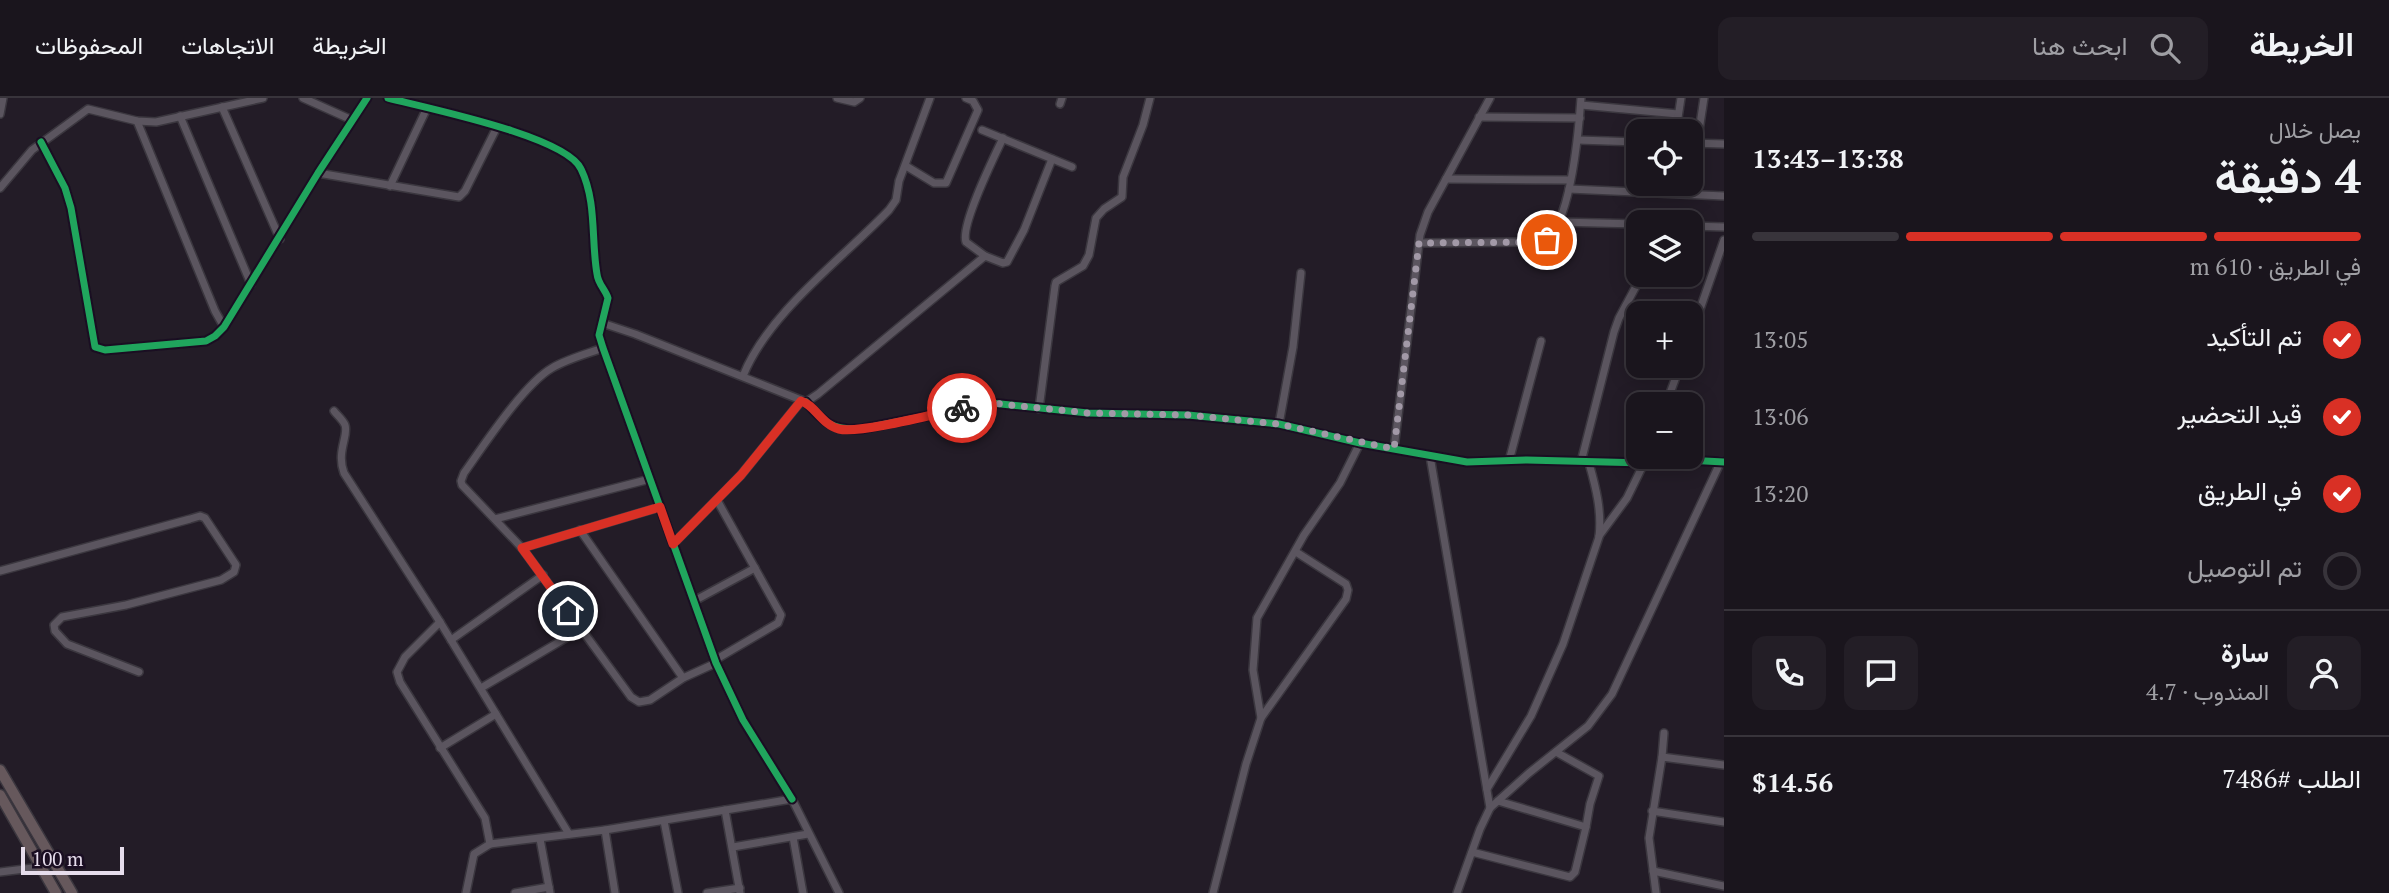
<!DOCTYPE html>
<html lang="ar">
<meta charset="utf-8">
<style>
:root{--surface:#1a151d;--page:#231e26;--text:#f1f3f6;--muted:#9f9fa4;--line:#38343b;--accent:#d93025}
body{margin:0;font-family:"PT Serif",Vazirmatn,serif;background:var(--page);color:var(--text);direction:rtl;height:100vh;display:flex;flex-direction:column;font-size:26px;white-space:nowrap}
*{box-sizing:border-box;margin:0}
p{font-size:23px;color:var(--muted)}
.icon{flex:none;width:38px;height:38px;fill:none;stroke:currentColor;stroke-width:2;stroke-linecap:round;stroke-linejoin:round}
.map{position:relative;flex:1;overflow:hidden;direction:ltr}
.drawer{display:flex;flex-direction:column;background:var(--surface);width:665px}
.drawer>*{flex:none}
.buttons{position:absolute;left:1626px;top:21px;display:grid;gap:14px}
.buttons a{display:grid;place-items:center;width:77px;height:77px;border-radius:14px;background:var(--surface);box-shadow:0 4px 18px #0003,0 0 0 2px var(--line);font-size:35px}
.scale{position:absolute;left:21px;bottom:18px;width:103px;box-sizing:border-box;padding-left:7px;border:4px solid #e6ddec;border-top:0;font-size:19px;line-height:24px;white-space:nowrap;color:#e6ddec;-webkit-text-stroke:5px #1a0e22;paint-order:stroke}
.pin{position:absolute;display:grid;place-items:center;width:60px;height:60px;color:#fff;margin:-30px;border:4px solid #fff;border-radius:50%;box-shadow:0 2px 7px #0007}
.courier{position:absolute;display:grid;place-items:center;width:70px;height:70px;margin:-35px;border:5px solid #d93025;border-radius:50%;background:#fff;color:#222;box-shadow:0 2px 9px #0007}
.overview em{font-style:normal;font-weight:600}
.overview div{display:flex;flex-direction:column-reverse}
.overview{display:flex;align-items:center;justify-content:space-between;height:119px;padding:0 28px}
h1{font-size:46px;font-weight:600;line-height:52px}
.bar{display:grid;grid-template-columns:repeat(4,1fr);gap:10px 7px;align-content:center;height:84px;padding:0 28px}
.bar i{height:9px;border-radius:5px;background:var(--line)}
.bar .selected{background:var(--accent)}
.bar p{grid-column:span 4}
.line{display:flex;align-items:center;gap:18px;padding:0 28px;border-top:2px solid var(--line)}
.line div{flex:1}
.round{display:grid;place-items:center;flex:none;width:74px;height:74px;border-radius:14px;background:var(--page)}
ol{padding:0 28px;list-style:none}
li{display:flex;align-items:center;gap:21px;height:77px}
li p{margin-inline-start:auto}
li .icon{padding:7px;border-radius:50%;background:var(--accent);color:#fff;stroke-width:4}
li:last-child{color:var(--muted)}
li i{width:38px;height:38px;border:4px solid var(--line);border-radius:50%}
header{display:flex;align-items:center;gap:42px;box-sizing:border-box;height:98px;padding:0 35px;background:var(--surface);border-bottom:2px solid var(--line)}
header strong{font-size:33px}
nav{display:flex;gap:38px;margin-inline-start:auto;font-size:24px}
.search{width:490px;height:63px;background:var(--page);display:flex;align-items:center;gap:18px;box-sizing:border-box;padding:0 24px;border-radius:14px;color:var(--muted);font-size:26px}
main{display:flex;flex:1;min-height:0}
.map>svg:first-child{display:block}
.lines{fill:none;stroke-linecap:round;stroke-linejoin:round}
.minor-casing{stroke:#3b373f;stroke-width:10}
.trunk-casing{stroke:#3b373f;stroke-width:13}
.minor{stroke:#5b555f;stroke-width:7}
.trunk{stroke:#66585c;stroke-width:10}
.cycleway-casing{stroke:#1a0e22;stroke-width:11}
.cycleway{stroke:#20a55d;stroke-width:7}
.done{stroke:#a299a7;stroke-width:7;stroke-dasharray:0 12.6}
.route{stroke:#d93025;stroke-width:9}
</style>
<header>
<strong>الخريطة</strong>
<div class="search"><svg class="icon" aria-label="search" viewBox="0 0 24 24"><circle cx="10" cy="10" r="6"/><path d="M15 15l6 6"/></svg>ابحث هنا</div>
<nav><a>الخريطة</a><a>الاتجاهات</a><a>المحفوظات</a></nav>
</header>
<main>
<section class="drawer">
<div class="overview"><div><h1>4 دقيقة</h1><p>يصل خلال</p></div><em>13:38–13:43</em></div>
<div class="bar"><i class="selected"></i><i class="selected"></i><i class="selected"></i><i></i><p>في الطريق · 610 m</p></div>
<ol>
<li><svg class="icon" aria-label="check" viewBox="0 0 24 24"><path d="M5 12l5 5 9-10"/></svg>تم التأكيد<p>13:05</p></li>
<li><svg class="icon" aria-label="check" viewBox="0 0 24 24"><path d="M5 12l5 5 9-10"/></svg>قيد التحضير<p>13:06</p></li>
<li><svg class="icon" aria-label="check" viewBox="0 0 24 24"><path d="M5 12l5 5 9-10"/></svg>في الطريق<p>13:20</p></li>
<li><i></i>تم التوصيل</li>
</ol>
<div class="line" style="height:126px"><a class="round"><svg class="icon" aria-label="person" viewBox="0 0 24 24"><circle cx="12" cy="8" r="4"/><path d="M4 21q1-7 8-7t8 7"/></svg></a><div><b>سارة</b><p>المندوب · 4.7</p></div><a class="round"><svg class="icon" aria-label="chat" viewBox="0 0 24 24"><path d="M4 5h16v11H9l-5 4z"/></svg></a><a class="round"><svg class="icon" aria-label="phone" viewBox="0 0 24 24"><path d="M5 4h4l2 5-3 2q2 4 5 5l2-3 5 2v4C11 20 4 13 5 4z"/></svg></a></div>
<div class="line" style="height:91px"><div>الطلب #7486</div><b>$14.56</b></div>
</section>
<div class="map">
<svg width="1724" height="795" viewBox="0 0 1724 795">
<rect width="100%" height="100%" fill="#231c27"/>
<g class="lines">
<defs>
<g id="minor">
<path d="M303,0L352,22"/>
<path d="M388,0C426,10 566,38 581,71C597,104 591,142 597,176C598,186 605,191 608,200L599,237L603,250L716,565L743,622L792,701"/>
<path d="M837,0L854,4L860,0"/>
<path d="M1060,6L1062,0"/>
<path d="M1581,7L1678,16"/>
<path d="M222,9L280,141"/>
<path d="M0,16L3,0"/>
<path d="M180,18L251,186"/>
<path d="M1479,19L1580,20"/>
<path d="M137,23L215,213L224,229"/>
<path d="M982,32L1072,69"/>
<path d="M1676,33L1681,0"/>
<path d="M1578,42L1638,44"/>
<path d="M41,44L65,90L71,110L95,249L105,252L206,243L215,238L224,229L318,75L367,0"/>
<path d="M1690,45L1724,46"/>
<path d="M1697,46L1704,0"/>
<path d="M906,68L934,85H946L978,12L973,3L966,0"/>
<path d="M318,75L459,99L465,93L497,29"/>
<path d="M1446,81L1570,82"/>
<path d="M390,88L427,10"/>
<path d="M0,90L32,52L88,11L137,23L156,24L263,0"/>
<path d="M1569,91L1724,98"/>
<path d="M1559,124L1638,126"/>
<path d="M1690,128L1724,129"/>
<path d="M1419,145L1540,144C1571,138 1579,27 1581,0"/>
<path d="M985,158L966,144C960,128 994,59 1003,40"/>
<path d="M602,225L635,236L806,304L818,296L985,158L1003,165L1007,164L1024,132L1052,61"/>
<path d="M1690,240L1724,142"/>
<path d="M603,250C586,256 567,261 552,270C524,286 484,347 464,375L461,383L462,387L522,450L631,599L639,604L650,602L683,580L716,565"/>
<path d="M743,278C768,215 842,161 889,112L896,102L899,83L930,0"/>
<path d="M806,304C824,325 832,332 861,331L991,305L1088,315L1188,317L1279,326L1360,345L1467,364L1527,362L1645,365L1667,361L1724,364"/>
<path d="M1666,306L1680,268"/>
<path d="M1039,311L1055,188L1056,184L1083,168L1089,157L1096,120L1104,111L1122,99L1123,79L1143,27L1150,0"/>
<path d="M334,313C337,317 343,322 345,327C349,337 336,354 344,375L440,524L569,736"/>
<path d="M1279,326L1293,249L1301,175"/>
<path d="M1394,351L1420,137L1428,114L1490,0"/>
<path d="M1430,358L1490,710"/>
<path d="M1509,363L1541,243"/>
<path d="M1581,364L1614,234L1619,220L1642,177"/>
<path d="M495,421L650,381"/>
<path d="M580,432L683,580"/>
<path d="M1599,438L1627,400L1647,359"/>
<path d="M673,446L741,377L801,303"/>
<path d="M522,450L660,409"/>
<path d="M0,473L190,421L200,418L205,420L236,467L234,474L221,482L126,507L62,519L54,527L55,533L67,546L139,574"/>
<path d="M694,503L755,470"/>
<path d="M440,524L405,559L397,574L400,584L485,720L490,746"/>
<path d="M451,542L543,477"/>
<path d="M715,562L778,525L781,517L717,402"/>
<path d="M481,590L581,531"/>
<path d="M1261,620L1253,572L1257,520L1304,437L1340,385L1360,345"/>
<path d="M440,650L496,616"/>
<path d="M1556,654L1599,678L1590,706L1586,729"/>
<path d="M1662,659L1664,635"/>
<path d="M1487,691L1531,618L1563,546L1599,439C1602,413 1596,390 1589,365"/>
<path d="M725,712L740,795"/>
<path d="M1652,713L1724,724"/>
<path d="M664,723L678,795"/>
<path d="M605,732L615,795"/>
<path d="M793,739L803,795"/>
<path d="M540,741L550,795"/>
<path d="M733,749L808,736"/>
<path d="M1472,754L1570,779L1575,774L1586,729L1498,703"/>
<path d="M1653,773L1724,788"/>
<path d="M0,774L41,769"/>
<path d="M466,795L474,756L490,746L605,732L792,701L839,795"/>
<path d="M515,795L549,789"/>
<path d="M707,795L740,790"/>
<path d="M1213,795L1246,666L1261,620L1346,501L1348,492L1346,486L1296,454"/>
<path d="M1457,795L1480,731L1490,710L1529,675L1588,628L1612,596L1721,363"/>
<path d="M1656,795L1649,740L1662,659L1724,667"/>
</g>
<g id="trunk">
<path d="M0,672L72,795"/>
<path d="M0,697L56,795"/>
</g>
</defs>
<use href="#minor" class="minor-casing"/>
<use href="#trunk" class="trunk-casing"/>
<use href="#minor" class="minor"/>
<use href="#trunk" class="trunk"/>
<defs>
<g id="cycleway">
<path d="M388,0C426,10 566,38 581,71C597,104 591,142 597,176C598,186 605,191 608,200L599,237L603,250L716,565L743,622L792,701"/>
<path d="M41,44L65,90L71,110L95,249L105,252L206,243L215,238L224,229L318,75L367,0"/>
<path d="M806,304C824,325 832,332 861,331L991,305L1088,315L1188,317L1279,326L1360,345L1467,364L1527,362L1645,365L1667,361L1724,364"/>
</g>
</defs>
<use href="#cycleway" class="cycleway-casing"/>
<use href="#cycleway" class="cycleway"/>
</g>
<g class="lines">
<path class="done" d="M962,310L991,305L1088,315L1188,317L1279,326L1394,351L1419,145L1541,144L1547,142"/>
<path class="route" d="M568,513L522,450L660,409L673,446L741,377L801,303C815,307 822,327 839,331C860,336 938,315 962,310"/>
</g>
</svg>
<div class="buttons">
<a><svg class="icon" aria-label="locate" viewBox="0 0 24 24"><circle cx="12" cy="12" r="6"/><path d="M12 2v4M12 18v4M2 12h4M18 12h4"/></svg></a>
<a><svg class="icon" aria-label="layers" viewBox="0 0 24 24"><path d="M12 4l9 5-9 5-9-5zM3 14l9 5 9-5"/></svg></a>
<a>+</a>
<a>−</a>
</div>
<div class="scale">100 m</div>
<div class="pin" style="left:1547px;top:142px;background:#ea580c"><svg class="icon" aria-label="bag" viewBox="0 0 24 24"><path d="M5 8h14l-1 12H6zM9 8a3 3 0 0 1 6 0"/></svg></div>
<div class="pin" style="left:568px;top:513px;background:#1f2937"><svg class="icon" aria-label="home" viewBox="0 0 24 24"><path d="M3 11l9-7 9 7M6 9v11h12V9"/></svg></div>
<div class="courier" style="left:962px;top:310px"><svg class="icon" aria-label="bike" viewBox="0 0 24 24"><circle cx="6" cy="16" r="4"/><circle cx="18" cy="16" r="4"/><path d="M6 16l4-8h5l3 8M10 8l3 8H6M13 5h3"/></svg></div>
</div>
</main>
